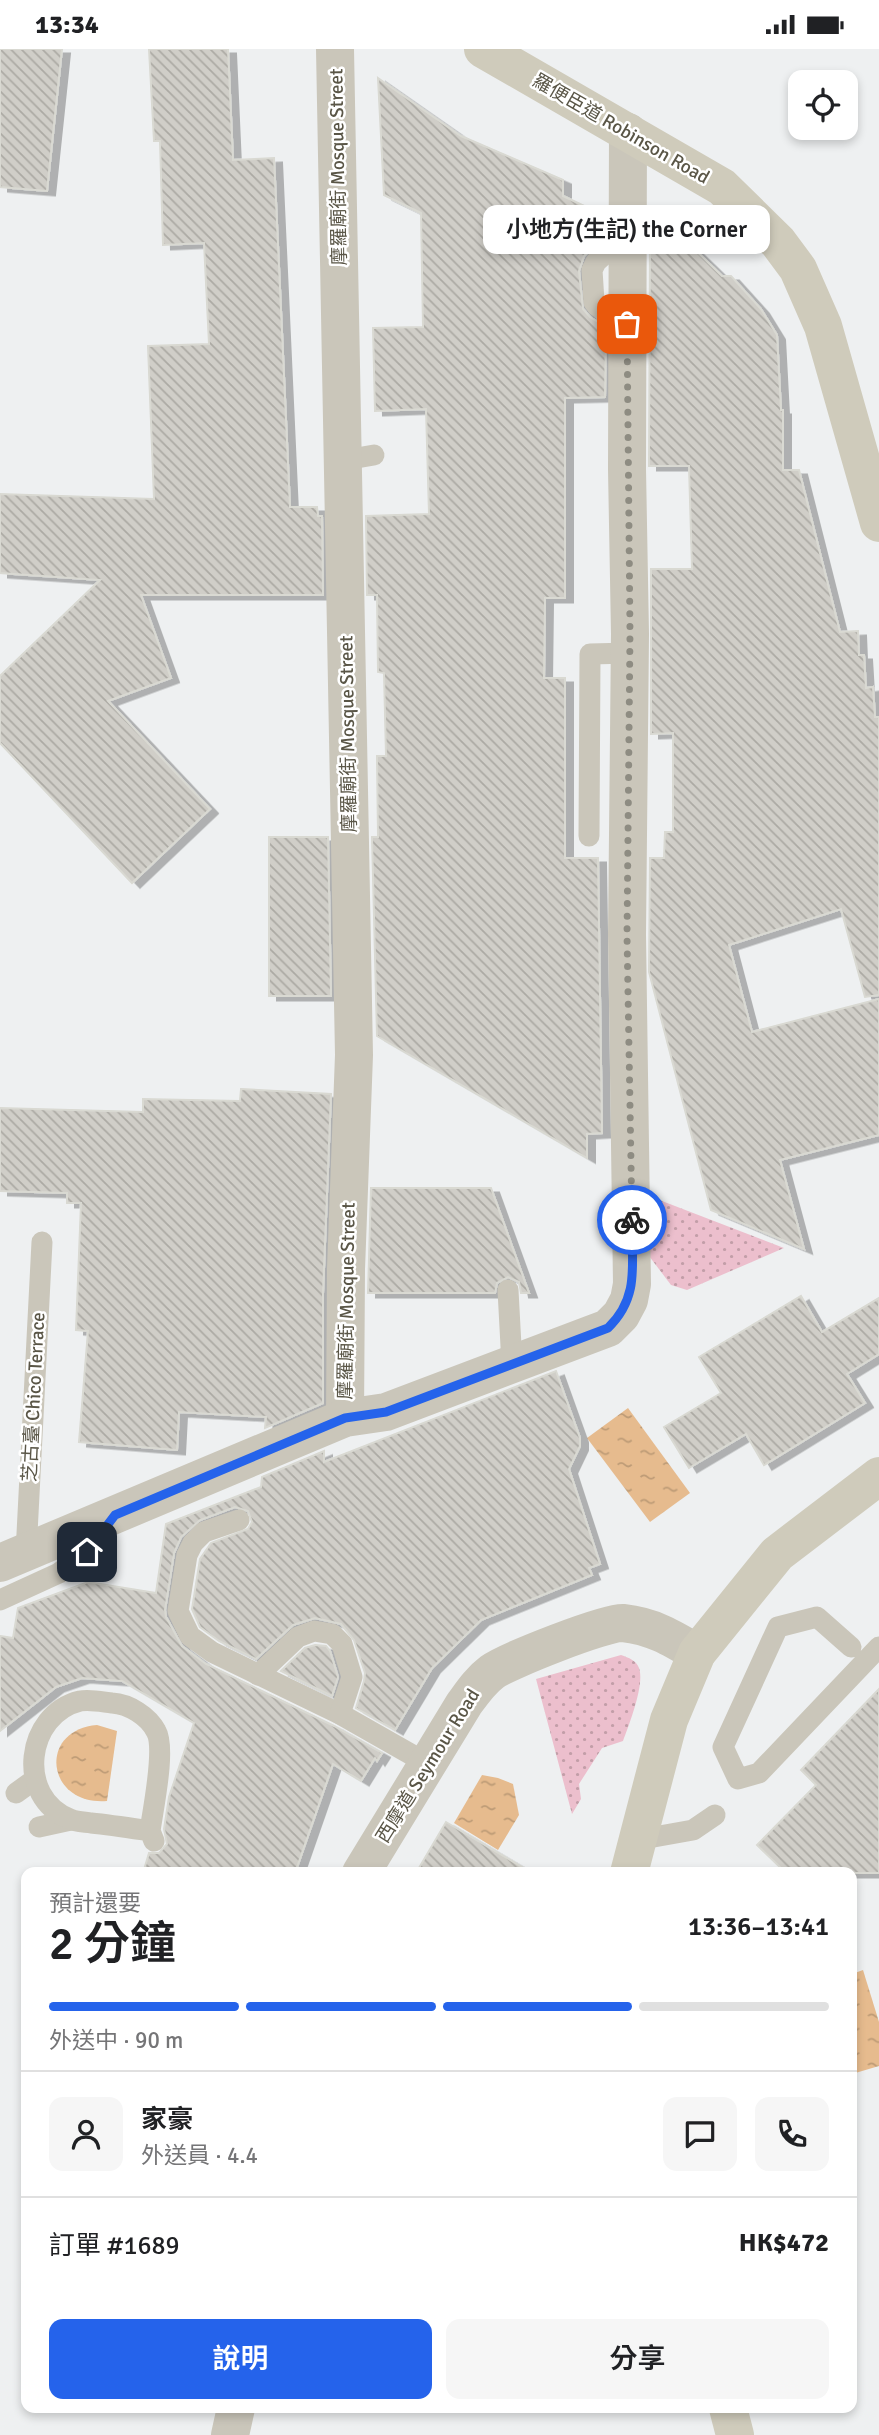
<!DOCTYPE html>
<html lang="zh-TW">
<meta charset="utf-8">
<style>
:root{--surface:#fff;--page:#f6f6f6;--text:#202124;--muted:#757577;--line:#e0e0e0;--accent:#2563eb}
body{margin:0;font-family:Signika,"Noto Sans TC",sans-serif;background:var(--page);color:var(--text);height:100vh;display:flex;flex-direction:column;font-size:26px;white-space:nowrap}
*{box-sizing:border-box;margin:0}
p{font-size:23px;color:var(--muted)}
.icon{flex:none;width:38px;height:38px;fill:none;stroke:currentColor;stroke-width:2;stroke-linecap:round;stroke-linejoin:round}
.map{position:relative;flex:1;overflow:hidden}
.drawer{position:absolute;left:21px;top:1818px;width:836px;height:546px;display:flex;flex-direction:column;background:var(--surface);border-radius:14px;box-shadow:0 4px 10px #0003}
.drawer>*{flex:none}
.controls{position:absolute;left:788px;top:21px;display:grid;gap:14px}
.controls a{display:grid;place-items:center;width:70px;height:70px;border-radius:14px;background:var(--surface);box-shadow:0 4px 10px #0003;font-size:35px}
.pin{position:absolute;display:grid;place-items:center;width:60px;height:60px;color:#fff;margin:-30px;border-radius:14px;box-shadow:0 4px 10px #0006}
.courier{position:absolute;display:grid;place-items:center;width:70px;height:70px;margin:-35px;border:5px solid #2563eb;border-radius:50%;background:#fff;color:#222;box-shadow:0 2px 9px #0007}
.bubble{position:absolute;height:49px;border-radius:14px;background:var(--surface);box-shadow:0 4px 10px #0003;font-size:23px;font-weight:600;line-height:49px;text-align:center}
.summary em{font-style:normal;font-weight:600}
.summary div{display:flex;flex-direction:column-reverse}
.summary{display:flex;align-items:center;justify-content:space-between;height:119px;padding:0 28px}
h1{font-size:46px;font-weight:600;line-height:52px}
.bar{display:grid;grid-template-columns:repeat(4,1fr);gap:10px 7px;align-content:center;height:84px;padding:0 28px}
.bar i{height:9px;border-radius:5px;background:var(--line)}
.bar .active{background:var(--accent)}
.bar p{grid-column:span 4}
.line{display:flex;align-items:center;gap:18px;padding:0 28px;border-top:2px solid var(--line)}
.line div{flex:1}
.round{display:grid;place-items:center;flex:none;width:74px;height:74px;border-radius:14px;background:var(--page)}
.action{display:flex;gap:14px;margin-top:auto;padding:14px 28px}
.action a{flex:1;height:80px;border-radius:14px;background:var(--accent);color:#fff;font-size:28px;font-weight:600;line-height:80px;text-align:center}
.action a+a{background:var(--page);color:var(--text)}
.status{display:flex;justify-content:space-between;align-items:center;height:49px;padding:0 35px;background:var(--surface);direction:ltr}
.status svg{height:19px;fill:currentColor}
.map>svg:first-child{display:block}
.park{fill:url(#park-dots)}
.water{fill:url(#water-ripples)}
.building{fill:url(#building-back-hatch);stroke:#d9d9d2;stroke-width:2;filter:url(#shadow)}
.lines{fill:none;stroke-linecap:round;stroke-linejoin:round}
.service{stroke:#cac6ba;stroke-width:21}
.minor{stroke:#cac6ba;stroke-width:38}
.tertiary{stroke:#cac6ba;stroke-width:38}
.secondary{stroke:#cfcbbb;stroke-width:38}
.service-bridge{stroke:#cac6ba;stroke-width:21}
.done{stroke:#8e8c82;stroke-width:7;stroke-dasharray:0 12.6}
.route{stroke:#2563eb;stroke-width:9}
.labels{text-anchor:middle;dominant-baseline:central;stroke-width:5;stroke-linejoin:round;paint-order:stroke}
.street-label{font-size:19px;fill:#5a5647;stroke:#fff}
</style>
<div class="status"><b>13:34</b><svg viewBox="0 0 49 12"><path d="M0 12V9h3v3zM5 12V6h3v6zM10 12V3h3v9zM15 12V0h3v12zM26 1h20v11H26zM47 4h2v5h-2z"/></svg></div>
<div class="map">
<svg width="879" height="2386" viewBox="0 0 879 2386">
<defs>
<pattern id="park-dots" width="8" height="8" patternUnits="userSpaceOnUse" patternTransform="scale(1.75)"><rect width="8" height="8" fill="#ecbfcd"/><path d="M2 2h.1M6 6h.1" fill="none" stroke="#c29ea8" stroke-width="1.8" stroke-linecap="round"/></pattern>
<pattern id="water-ripples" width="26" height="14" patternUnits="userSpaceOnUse" patternTransform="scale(1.75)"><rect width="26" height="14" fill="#e6bb8e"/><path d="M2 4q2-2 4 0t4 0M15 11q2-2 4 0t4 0" fill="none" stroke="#bd9b76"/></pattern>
<pattern id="building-back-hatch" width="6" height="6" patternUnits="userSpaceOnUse" patternTransform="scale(1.75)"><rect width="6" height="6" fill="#d0cec8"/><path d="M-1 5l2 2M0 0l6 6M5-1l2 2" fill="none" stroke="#acaaa4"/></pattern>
<filter id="shadow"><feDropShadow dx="8" dy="4.5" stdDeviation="0" flood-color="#0004"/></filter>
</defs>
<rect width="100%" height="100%" fill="#eef0f1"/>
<g class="park">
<path d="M649,1147L784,1199L687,1241L671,1236L646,1203Z"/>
<path d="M621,1606C629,1609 636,1611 639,1619C645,1635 629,1676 623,1692L602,1699L579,1735L581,1750L572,1765L536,1630Z"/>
</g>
<g class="water">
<path d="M628,1359L690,1444L650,1473L587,1389Z"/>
<path d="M97,1676L117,1682L107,1752C46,1757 37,1681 97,1676Z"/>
<path d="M482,1726L498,1729L513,1735L519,1766L498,1801L454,1774Z"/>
<path d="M863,1921L879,1973V2017L852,2025V1925Z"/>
</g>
<g class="building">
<path d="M0,0H62L47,142L0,138Z"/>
<path d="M149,0H228L233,111L274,109L290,458H317L318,467H322L323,546H141L171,629L108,652L210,760L132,834L0,694V627L100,531L0,524V445L154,450L148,297L209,295L204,194L163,196L160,92H154Z"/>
<path d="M378,29L461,87L563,131V147L597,163L581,198L594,197L584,207L579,222L583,260L590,268L606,278L605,348L565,349V549H545L544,629H565V809H598L602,1084L587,1085V1109L377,987L372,788H378L377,707H386L384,624L378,623L377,546H367L366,467L429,465L426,360L375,362L373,279L423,278L421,164L384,146Z"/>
<path d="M687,193L722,227H731L761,260L777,286L781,361H783V421H799L840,583L858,582L859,606H864L866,639L873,638L875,668H879V946L865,948L841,860L729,896L752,983L879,950V1086L780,1111L804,1200L711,1161L649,923L650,809H664L665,783H673V684L651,685V520H692L689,417H649L650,195Z"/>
<path d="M269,788H328L331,947H269Z"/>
<path d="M241,1040L331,1045L323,1244V1354L265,1379L266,1368L179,1363L177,1401L79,1393L88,1282L76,1281L81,1154H67V1144L0,1142V1059L143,1063V1050L240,1052Z"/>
<path d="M371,1139H491L529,1244H521L519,1233L508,1228L497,1234L495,1244H368Z"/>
<path d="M801,1247L822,1283L879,1249V1305L847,1325L865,1354L764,1416L746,1385L689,1419L664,1378L721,1344L699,1308Z"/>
<path d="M556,1322L580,1389V1397L569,1420L600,1515L589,1519L592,1526L481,1571L432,1619L395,1681L356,1659L364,1632L365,1624L354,1591L341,1575L315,1569L293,1576L256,1610L219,1592L200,1578L192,1560L200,1510L211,1494L248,1480L252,1473L248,1462L235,1458L200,1471L181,1488L174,1504L165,1561L166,1568L182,1597L206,1615L334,1677L382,1704L377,1712L375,1709L361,1732L333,1715L295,1824H143L149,1804H159L167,1795L164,1780L169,1748L194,1674L122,1632L82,1629L56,1638L0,1682V1587L13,1589L18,1559L88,1533L156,1544L166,1475L261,1438L262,1428L324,1402V1413Z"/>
<path d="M315,1596L326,1597L330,1602L338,1628L332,1647L281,1622L305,1599Z"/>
<path d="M879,1640V1824H786L757,1796L816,1736L801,1721Z"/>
<path d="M446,1773L532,1824H416Z"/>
</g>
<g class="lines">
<g class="service">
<path d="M627,276L597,257L594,253L592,221L596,213L628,184"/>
<path d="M345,411L374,406"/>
<path d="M589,787L590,605L630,604"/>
<path d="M508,1241L512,1316"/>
<path d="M239,1471L204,1483L193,1494L187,1506L178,1562L190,1587L212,1603L340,1665L428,1715"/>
<path d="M26,1504L42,1193"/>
<path d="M0,1551L59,1524L87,1503L109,1473"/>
<path d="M258,1626L298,1588L314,1582L332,1585L342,1595L352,1628L340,1665"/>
<path d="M16,1744L34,1731"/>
<path d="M39,1778L71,1771"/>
<path d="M150,1782C153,1760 166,1699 156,1682C148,1667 129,1655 112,1654C103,1653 90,1650 80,1652C26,1665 15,1748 70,1770C76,1773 85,1773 91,1774C111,1776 130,1779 150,1782L154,1792"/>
<path d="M637,1791L693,1781L715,1766"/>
</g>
<g class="minor">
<path d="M335,0L354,1006L346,1220L345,1369"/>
<path d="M0,1514L345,1369L386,1363L592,1285L608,1279L621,1266L629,1251L632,1235L627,886L630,585L627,420L628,83"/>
</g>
<g class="tertiary">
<path d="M361,1824L464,1655C472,1644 480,1632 492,1623C507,1612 606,1573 623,1574C652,1577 672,1589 697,1604"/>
<path d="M230,2386L236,2359"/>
</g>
<g class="secondary">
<path d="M483,0L722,138L778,193L798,220L823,277L879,474"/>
<path d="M629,1824L669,1671L697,1604L777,1505L879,1427"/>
<path d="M728,2359L735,2386"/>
</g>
<path class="service-bridge" d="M851,1598L817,1568L778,1578L723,1698L738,1730L759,1724L879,1598"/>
</g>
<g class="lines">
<path class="done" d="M627,275L630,584L627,886L632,1171"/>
<path class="route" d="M87,1503L115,1466L345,1369L386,1363L608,1279C641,1247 631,1213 632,1171"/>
</g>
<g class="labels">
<g class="street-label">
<text transform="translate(621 80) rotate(30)">羅便臣道 Robinson Road</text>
<text transform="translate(338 118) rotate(-91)">摩羅廟街 Mosque Street</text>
<text transform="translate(348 685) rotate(-91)">摩羅廟街 Mosque Street</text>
<text transform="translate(347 1252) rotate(-89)">摩羅廟街 Mosque Street</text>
<text transform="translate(34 1348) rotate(-87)">芝古臺 Chico Terrace</text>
<text transform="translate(428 1717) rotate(-58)">西摩道 Seymour Road</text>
</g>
</g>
</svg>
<div class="controls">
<a><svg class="icon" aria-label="locate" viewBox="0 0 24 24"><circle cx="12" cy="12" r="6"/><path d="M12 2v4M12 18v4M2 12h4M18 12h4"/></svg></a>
</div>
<div class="pin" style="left:627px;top:275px;background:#ea580c"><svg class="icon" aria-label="bag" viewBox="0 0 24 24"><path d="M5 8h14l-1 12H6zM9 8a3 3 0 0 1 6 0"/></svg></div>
<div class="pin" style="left:87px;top:1503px;background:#1f2937"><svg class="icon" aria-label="home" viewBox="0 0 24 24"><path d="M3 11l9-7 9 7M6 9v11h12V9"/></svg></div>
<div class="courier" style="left:632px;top:1171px"><svg class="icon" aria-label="bike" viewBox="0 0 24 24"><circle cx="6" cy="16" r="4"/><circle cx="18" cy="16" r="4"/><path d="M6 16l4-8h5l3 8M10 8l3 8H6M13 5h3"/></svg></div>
<div class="bubble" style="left:483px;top:156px;width:287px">小地方(生記) the Corner</div>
<section class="drawer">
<div class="summary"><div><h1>2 分鐘</h1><p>預計還要</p></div><em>13:36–13:41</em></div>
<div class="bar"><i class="active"></i><i class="active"></i><i class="active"></i><i></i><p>外送中 · 90 m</p></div>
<div class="line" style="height:126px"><a class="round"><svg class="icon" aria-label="person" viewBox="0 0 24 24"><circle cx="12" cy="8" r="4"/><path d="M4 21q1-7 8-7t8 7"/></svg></a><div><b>家豪</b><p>外送員 · 4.4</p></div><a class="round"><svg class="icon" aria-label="chat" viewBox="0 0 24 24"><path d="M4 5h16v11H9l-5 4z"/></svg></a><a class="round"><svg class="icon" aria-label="phone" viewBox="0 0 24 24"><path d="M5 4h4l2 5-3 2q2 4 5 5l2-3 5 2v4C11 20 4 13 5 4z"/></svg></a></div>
<div class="line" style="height:91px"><div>訂單 #1689</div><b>HK$472</b></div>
<div class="action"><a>說明</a><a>分享</a></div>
</section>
</div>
